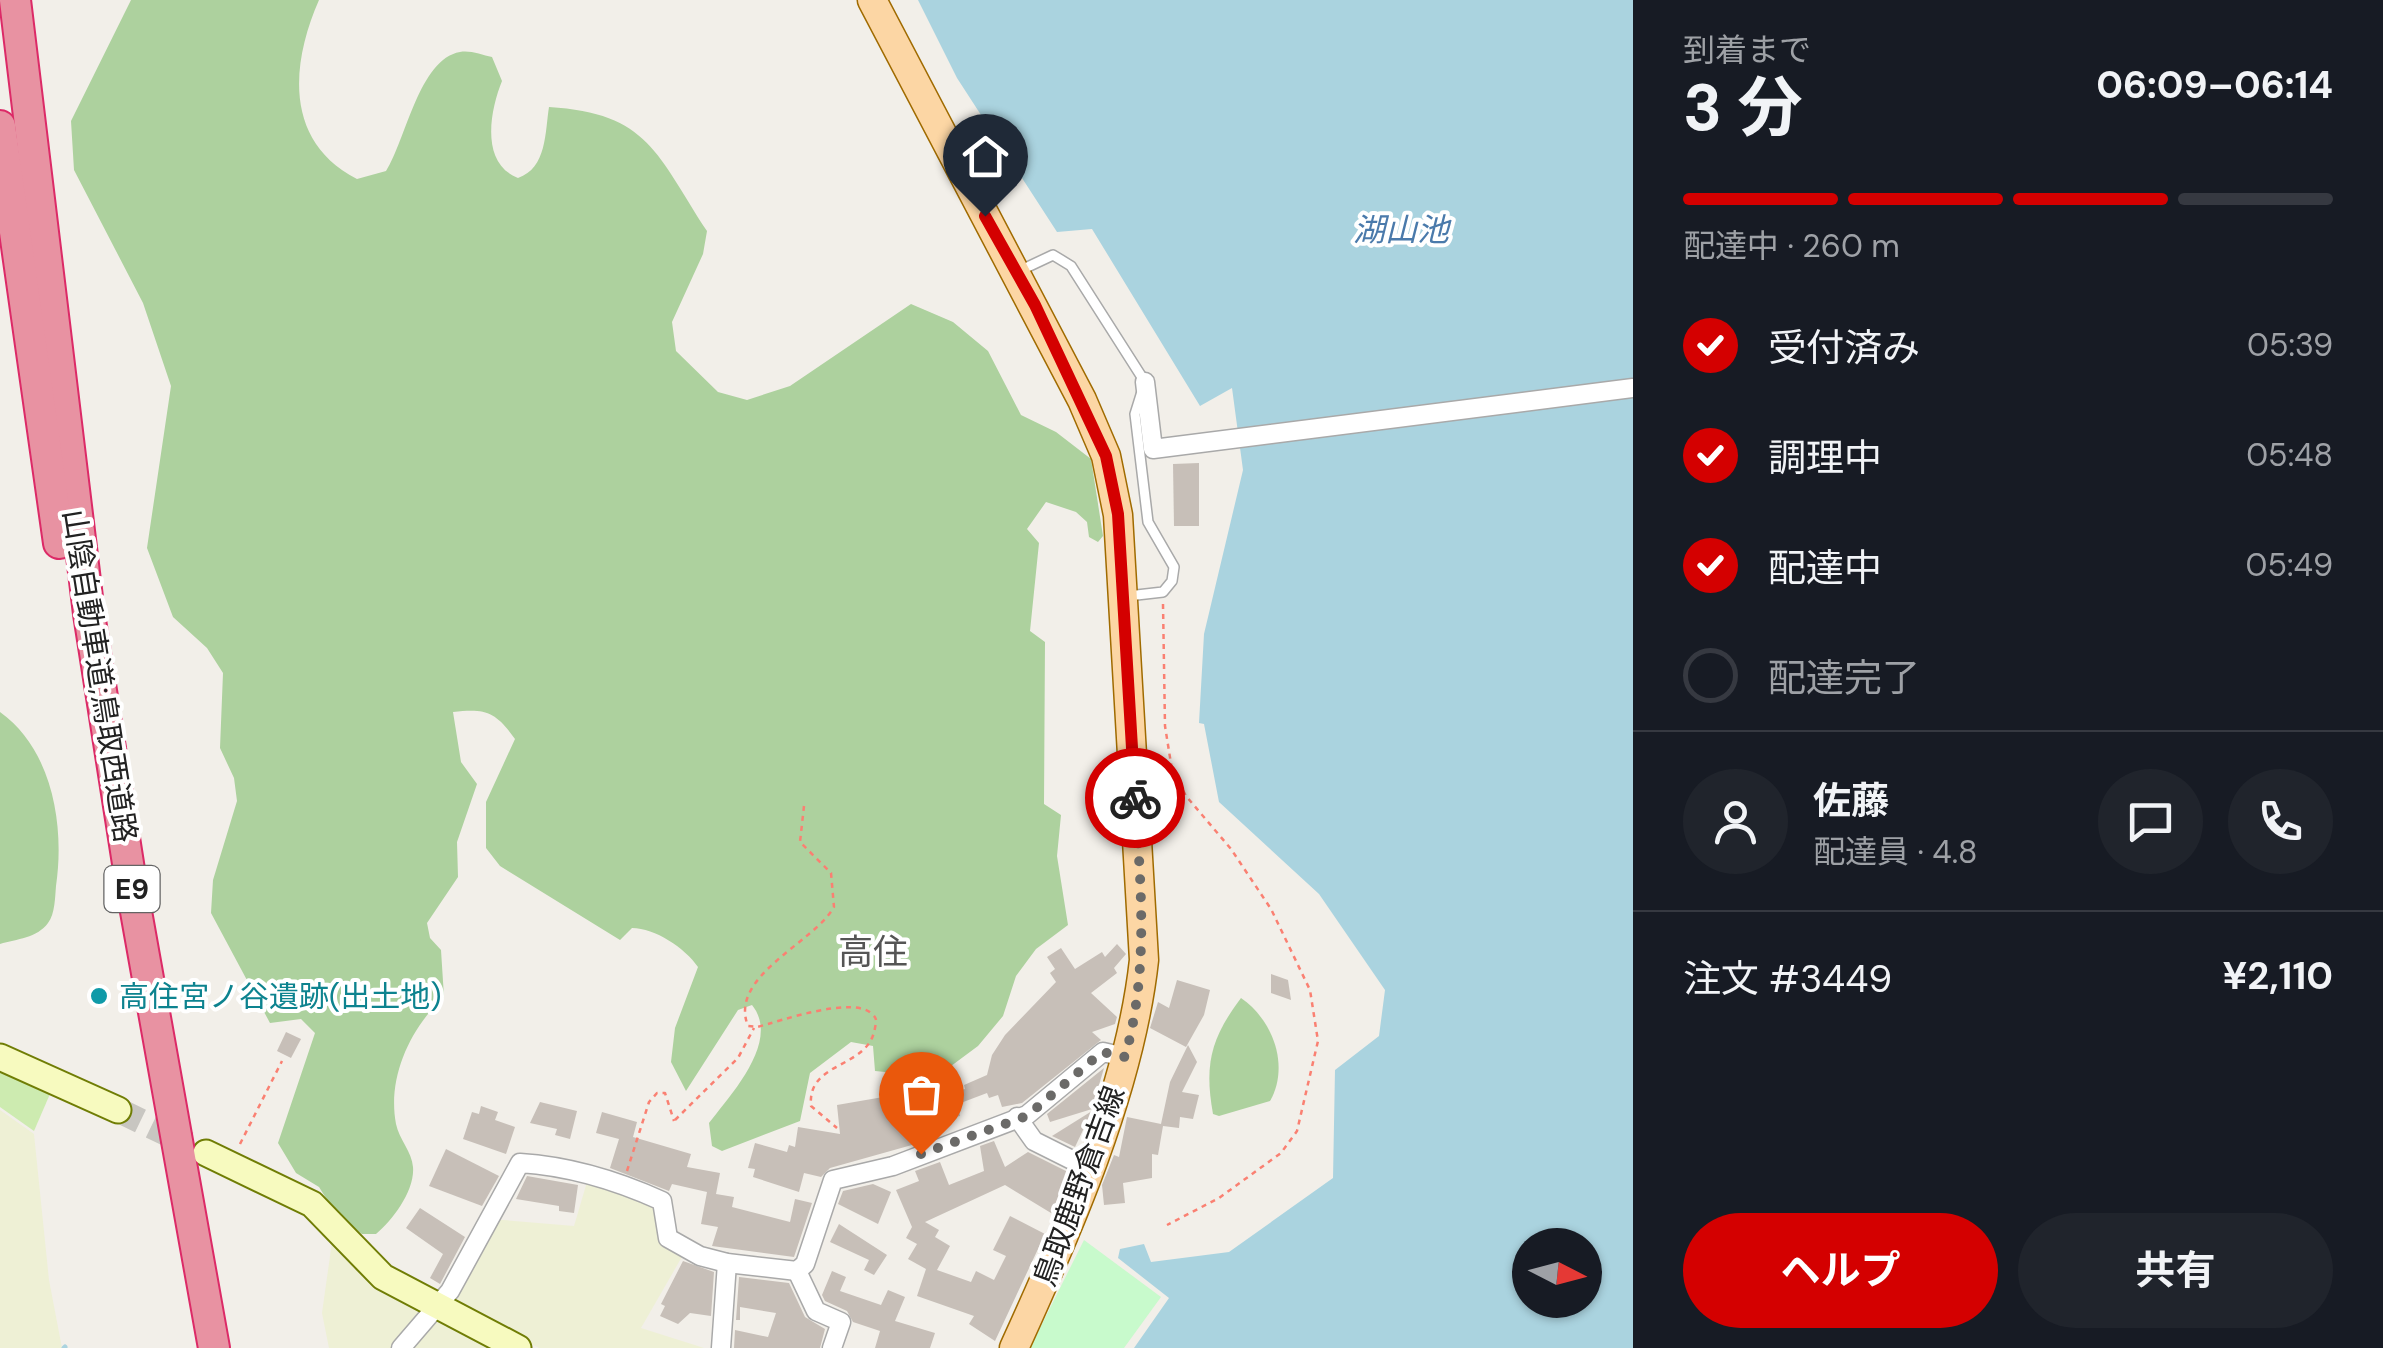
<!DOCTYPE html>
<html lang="ja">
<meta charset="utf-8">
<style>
:root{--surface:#171b24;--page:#20242c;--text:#f1f3f6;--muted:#9ea1a6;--line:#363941;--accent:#d40000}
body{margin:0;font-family:"DM Sans","Noto Sans JP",sans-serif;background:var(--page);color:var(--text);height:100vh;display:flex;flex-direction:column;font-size:38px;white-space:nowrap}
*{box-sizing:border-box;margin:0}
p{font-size:32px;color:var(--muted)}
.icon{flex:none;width:55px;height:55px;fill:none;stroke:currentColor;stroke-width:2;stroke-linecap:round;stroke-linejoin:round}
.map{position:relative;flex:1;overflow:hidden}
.sheet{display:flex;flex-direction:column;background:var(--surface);width:750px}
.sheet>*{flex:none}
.needle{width:65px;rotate:96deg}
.buttons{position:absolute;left:1512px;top:1228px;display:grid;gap:20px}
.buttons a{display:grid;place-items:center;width:90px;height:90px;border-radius:50%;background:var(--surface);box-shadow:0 2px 8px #0004;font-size:50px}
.pin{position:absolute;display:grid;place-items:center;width:85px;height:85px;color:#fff;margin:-102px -42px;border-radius:50% 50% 50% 0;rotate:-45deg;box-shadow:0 0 10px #0007}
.pin .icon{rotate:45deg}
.courier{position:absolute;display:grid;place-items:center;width:100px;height:100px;margin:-50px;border:8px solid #d40000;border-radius:50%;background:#fff;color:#222;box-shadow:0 2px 12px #0007}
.overview em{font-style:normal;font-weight:700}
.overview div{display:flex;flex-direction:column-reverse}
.overview{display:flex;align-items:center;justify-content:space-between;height:170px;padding:0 50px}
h1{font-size:65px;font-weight:700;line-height:75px}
.bar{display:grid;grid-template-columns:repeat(4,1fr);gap:15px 10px;align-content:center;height:120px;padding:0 50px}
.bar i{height:12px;border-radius:8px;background:var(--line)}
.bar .current{background:var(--accent)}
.bar p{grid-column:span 4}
.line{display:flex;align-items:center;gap:25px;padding:0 50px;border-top:2px solid var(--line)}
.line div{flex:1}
.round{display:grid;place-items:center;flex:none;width:105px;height:105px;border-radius:52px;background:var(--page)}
ol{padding:0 50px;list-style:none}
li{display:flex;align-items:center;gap:30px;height:110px}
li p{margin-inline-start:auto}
li .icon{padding:10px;border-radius:50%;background:var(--accent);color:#fff;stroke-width:4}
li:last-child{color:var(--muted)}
li i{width:55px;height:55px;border:5px solid var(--line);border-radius:50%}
.action{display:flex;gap:20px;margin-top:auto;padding:20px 50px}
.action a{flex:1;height:115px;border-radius:60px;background:var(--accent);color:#fff;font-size:40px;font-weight:700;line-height:115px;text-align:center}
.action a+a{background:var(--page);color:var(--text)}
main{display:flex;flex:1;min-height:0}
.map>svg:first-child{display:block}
.farmland{fill:#eef0d5}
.grass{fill:#cdebb0}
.forest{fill:#add19e}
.park{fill:#c8facc}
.water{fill:#aad3df;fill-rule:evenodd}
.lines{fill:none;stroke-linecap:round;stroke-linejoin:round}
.stream{stroke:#aad3df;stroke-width:5}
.building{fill:#c7bfb8}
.secondary-tunnel{stroke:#c8c6c1;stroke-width:25;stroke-dasharray:25 12;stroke-linecap:butt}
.lane-casing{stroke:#a9a9a9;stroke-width:12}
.street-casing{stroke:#a9a9a9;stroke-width:21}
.secondary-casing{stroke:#707d05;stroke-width:29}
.primary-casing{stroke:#a06b00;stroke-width:31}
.highway-casing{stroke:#dc2a67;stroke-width:34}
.path{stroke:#fa8072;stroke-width:2.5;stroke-dasharray:5 5;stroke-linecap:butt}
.lane{stroke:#fff;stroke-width:9}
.street{stroke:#fff;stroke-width:18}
.secondary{stroke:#f7fabf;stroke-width:25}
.primary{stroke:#fcd6a4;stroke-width:28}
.highway{stroke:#e892a2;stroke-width:30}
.done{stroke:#6b6a68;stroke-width:10;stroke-dasharray:0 18}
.route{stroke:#d40000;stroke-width:12}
.culture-dot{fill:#0f9aa8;stroke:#fff;stroke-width:4}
.labels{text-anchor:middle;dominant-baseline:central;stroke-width:8;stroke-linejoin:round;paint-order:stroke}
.shield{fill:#fff;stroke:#646464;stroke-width:2.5}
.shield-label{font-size:28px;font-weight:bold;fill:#222}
.street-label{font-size:30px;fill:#222;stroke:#fff}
.culture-label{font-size:30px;fill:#0d838f;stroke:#fff;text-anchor:start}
.water-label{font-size:32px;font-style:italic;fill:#4a7aab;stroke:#fff}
.quarter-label{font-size:35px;fill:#555;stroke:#fff}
</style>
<main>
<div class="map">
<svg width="1633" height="1348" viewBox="0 0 1633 1348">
<rect width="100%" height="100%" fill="#f2efe9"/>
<g class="farmland">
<path d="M0,1110L34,1134L49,1280L62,1348H0Z"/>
<path d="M587,1182L659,1205L683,1255L641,1328L704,1348H539L457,1305L455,1294L491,1219L574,1226Z"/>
<path d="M333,1235L421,1309L394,1348H329L322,1313Z"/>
<path d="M439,1316L502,1348H406Z"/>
</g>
<path class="grass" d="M0,1066L53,1087L34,1131L0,1107Z"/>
<g class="forest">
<path d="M131,0H319C290,66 285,142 357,179L386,171C406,140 419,59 460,52C470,50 482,55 492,57L502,81C490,111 480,163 518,178C547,168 545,132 549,107C649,113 657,155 707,231L703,254L672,322L676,351L718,392L747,400L790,386L911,304L953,322L988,351L1021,415L1056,432L1091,459L1103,536L1098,542L1089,537L1087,522L1076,512L1046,502L1027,529L1039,543L1030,631L1045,642L1044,804L1061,815L1057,856L1068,925L1036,949L1016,976L1003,1016L978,1046L947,1069L926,1076L875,1071L873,1046L851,1042L810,1073L800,1121L722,1151L712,1146L709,1123C731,1094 781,1041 752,1005L738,1010L686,1091L671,1062L675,1028L698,967C685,948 655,928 632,928L620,940L500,866L486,848V802L515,739C496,712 486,708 453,712L461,762L477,784L457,842L458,877L427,923L430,938L441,950L444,997C411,1027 387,1077 396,1124C399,1139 412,1152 413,1167C415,1190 393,1220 376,1234H362L336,1214L319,1187L296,1173L278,1143L315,1033L301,1019L270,1023L211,913L213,880L237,801L234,778L220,748L223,673L207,648L173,617L147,548L171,386L143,303L74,170L71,121Z"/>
<path d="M0,712C52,749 65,825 56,886C55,897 55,914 48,923C37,938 17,939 0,944Z"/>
<path d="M1241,998C1273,1020 1290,1066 1270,1101L1219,1116L1213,1114C1204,1064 1211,1038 1241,998Z"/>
</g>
<path class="park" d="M1084,1240L1161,1297L1124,1348H1030Z"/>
<path class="water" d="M918,0H1633V1348H1134L1169,1298L1118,1258L1120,1249L1144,1244L1151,1262L1229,1252L1333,1178L1335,1070L1379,1036L1385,990L1319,894L1219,802L1204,724L1199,723L1204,634L1243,470L1232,388L1200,406L1092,229L1057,232L957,78ZM1530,1245H1585V1300H1530Z"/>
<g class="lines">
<path class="stream" d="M64,1348L65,1347"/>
</g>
<g class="building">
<path d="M1199,463V526H1174L1173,464Z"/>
<path d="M1117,944L1126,954L1114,968L1117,973L1091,993L1117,1017L1115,1024L1092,1032L1101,1040L1022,1103L1002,1107L998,1095L989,1098L987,1093L958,1104L960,1116L928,1123L930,1130L919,1133V1143L830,1168L821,1177L804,1173L799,1192L753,1177L755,1169L748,1168L755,1143L787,1152L789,1145L795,1147L798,1127L840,1134L837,1105L889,1096L887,1079L903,1077L905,1095L927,1090L928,1097L965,1089L964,1085L987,1075L992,1055L1005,1035L1056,982L1050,973L1055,969L1047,957L1061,948L1075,969L1102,952L1105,957Z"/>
<path d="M1271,974L1288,980L1291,1000L1271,993Z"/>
<path d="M1177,980L1210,990L1204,1015L1186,1047L1150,1028L1158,1002L1169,1008Z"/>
<path d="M286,1032L301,1039L291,1058L277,1051Z"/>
<path d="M1188,1045L1197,1062L1182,1092L1199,1095L1193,1119L1180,1117L1179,1128L1163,1126L1158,1155L1152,1154V1178L1123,1183L1125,1203L1104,1205L1102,1185L1114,1155L1119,1157L1127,1117L1161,1124L1170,1082Z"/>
<path d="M1104,1068L1092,1109L1050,1122L1047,1114Z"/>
<path d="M540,1102L577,1111L570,1139L555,1135L557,1129L530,1123Z"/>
<path d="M481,1106L498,1112L495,1120L515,1127L506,1154L463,1139L472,1112L479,1114Z"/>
<path d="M1092,1111L1075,1147L1052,1136Z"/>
<path d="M602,1112L637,1122L633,1137L691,1154L687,1167L720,1173L716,1194L734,1197L732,1207L790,1222L795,1199L812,1203L794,1257L712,1246L718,1227L701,1224L707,1192L672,1184L669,1191L610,1168L619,1139L596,1133Z"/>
<path d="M994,1141L1005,1167L1028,1152L1070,1173L1051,1213L1005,1185L925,1222L939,1230L935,1237L950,1246L937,1270L971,1282L976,1271L994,1280L1006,1256L993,1250L1010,1216L1045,1234L995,1341L969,1324L974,1316L917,1296L926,1269L908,1259L917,1244L906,1238L912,1227L896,1190L919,1181L915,1171L940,1162L949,1185L984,1171L980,1146Z"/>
<path d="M446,1149L499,1176L482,1206L429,1186Z"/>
<path d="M527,1176L578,1185L574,1213L559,1211V1206L516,1199Z"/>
<path d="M873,1184L891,1192L878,1224L838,1204L843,1191Z"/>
<path d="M420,1208L465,1237L440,1284L430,1278L443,1254L406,1228Z"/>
<path d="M839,1224L887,1255L874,1275L864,1270L869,1260L830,1242Z"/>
<path d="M683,1261L714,1272L711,1316L690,1313L678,1324L660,1316L665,1306L661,1304Z"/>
<path d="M832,1271L846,1277L840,1291L881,1305L888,1290L905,1297L895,1321L935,1333L930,1348H875L880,1331L853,1322L847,1311L825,1301L822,1295Z"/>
<path d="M739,1277L789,1283L805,1317L825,1329L820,1348H734L735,1330L768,1337L776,1313L740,1307V1320H736Z"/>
</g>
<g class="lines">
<path class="secondary-tunnel" d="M118,1110L188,1144"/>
<defs>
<path id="lane" d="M1019,271L1053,255L1071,266L1145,382L1135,414L1148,522L1174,567L1172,581L1163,592L1128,596"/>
<g id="street">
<path d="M1145,382L1153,449L1633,388"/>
<path d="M1017,1117L1034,1141L1088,1168"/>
<path d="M797,1271L816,1311L841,1322L832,1348"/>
<path d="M401,1348L450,1291L520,1163C568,1166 618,1181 662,1201L668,1238L700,1256L727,1263L797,1271L805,1264L833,1180L893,1166L1027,1115L1103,1052L1125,1057"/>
<path d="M721,1348L727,1263"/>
</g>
<g id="secondary">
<path d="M0,1057L118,1110"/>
<path d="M206,1153L312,1204L383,1277L518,1348"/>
</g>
<path id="primary" d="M872,0L1082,400L1106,456L1118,515L1144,960C1130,1089 1068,1230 1014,1348"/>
<g id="highway">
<path d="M15,0L89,614L132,889L214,1348"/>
<path d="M0,126L59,543"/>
</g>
</defs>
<use href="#lane" class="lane-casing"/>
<use href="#street" class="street-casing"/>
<use href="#secondary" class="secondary-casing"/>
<use href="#primary" class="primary-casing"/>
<use href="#highway" class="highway-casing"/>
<g class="path">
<path d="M1163,604L1165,726L1172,770L1186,796L1231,849L1271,909L1310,990L1318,1041L1297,1131L1281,1153L1219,1198L1167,1225"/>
<path d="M804,806L800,842L831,873L834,907C814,943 728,976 748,1026L757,1027C781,1021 853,995 872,1014C878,1019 876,1022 875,1028C868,1070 807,1060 811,1106L837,1128"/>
<path d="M675,1120L738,1058L754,1028"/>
<path d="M240,1144L282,1061"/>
<path d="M627,1171L649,1102L657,1093H665L674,1121"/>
</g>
<use href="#lane" class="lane"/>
<use href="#street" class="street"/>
<use href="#secondary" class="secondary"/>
<use href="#primary" class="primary"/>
<use href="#highway" class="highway"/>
</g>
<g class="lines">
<path class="done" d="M921,1154L1027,1116L1102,1052L1125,1057C1149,971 1141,887 1135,798"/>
<path class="route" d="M985,216L1035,305L1106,456L1118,514L1135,798"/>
</g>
<circle class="culture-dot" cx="99" cy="996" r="10"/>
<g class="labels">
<rect class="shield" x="104.5" y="866" width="55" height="46" rx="8"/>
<g class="shield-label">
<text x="132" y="889">E9</text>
</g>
<g class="street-label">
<text transform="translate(100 676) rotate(81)">山陰自動車道;鳥取西道路</text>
<text transform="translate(1079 1186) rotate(-70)">鳥取鹿野倉吉線</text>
</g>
<g class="culture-label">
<text x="119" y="996">高住宮ノ谷遺跡(出土地)</text>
</g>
<g class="water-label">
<text x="1401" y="230">湖山池</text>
</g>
<g class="quarter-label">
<text x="873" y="952">高住</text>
</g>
</g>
</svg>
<div class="buttons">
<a><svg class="needle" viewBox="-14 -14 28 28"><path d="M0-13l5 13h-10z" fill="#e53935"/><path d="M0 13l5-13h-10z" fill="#9ea1a6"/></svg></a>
</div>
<div class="pin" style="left:921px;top:1154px;background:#ea580c"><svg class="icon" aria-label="bag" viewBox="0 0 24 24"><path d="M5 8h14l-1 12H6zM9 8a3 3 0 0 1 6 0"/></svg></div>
<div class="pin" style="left:985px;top:216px;background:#1f2937"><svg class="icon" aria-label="home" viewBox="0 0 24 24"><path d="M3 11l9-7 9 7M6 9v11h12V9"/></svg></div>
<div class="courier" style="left:1135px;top:798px"><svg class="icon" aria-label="bike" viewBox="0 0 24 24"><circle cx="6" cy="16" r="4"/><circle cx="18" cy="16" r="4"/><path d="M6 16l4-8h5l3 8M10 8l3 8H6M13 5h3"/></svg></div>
</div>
<section class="sheet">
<div class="overview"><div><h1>3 分</h1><p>到着まで</p></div><em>06:09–06:14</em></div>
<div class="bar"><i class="current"></i><i class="current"></i><i class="current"></i><i></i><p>配達中 · 260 m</p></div>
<ol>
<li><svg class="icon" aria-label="check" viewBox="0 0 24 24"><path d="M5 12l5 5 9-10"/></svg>受付済み<p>05:39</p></li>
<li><svg class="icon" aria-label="check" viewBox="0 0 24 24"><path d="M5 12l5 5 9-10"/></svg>調理中<p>05:48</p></li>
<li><svg class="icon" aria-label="check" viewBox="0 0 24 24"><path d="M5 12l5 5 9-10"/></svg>配達中<p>05:49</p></li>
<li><i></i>配達完了</li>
</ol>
<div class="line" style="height:180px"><a class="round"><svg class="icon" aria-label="person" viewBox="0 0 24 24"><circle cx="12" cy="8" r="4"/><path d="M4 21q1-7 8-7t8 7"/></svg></a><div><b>佐藤</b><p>配達員 · 4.8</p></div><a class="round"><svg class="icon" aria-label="chat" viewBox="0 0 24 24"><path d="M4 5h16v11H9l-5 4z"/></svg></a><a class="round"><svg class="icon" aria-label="phone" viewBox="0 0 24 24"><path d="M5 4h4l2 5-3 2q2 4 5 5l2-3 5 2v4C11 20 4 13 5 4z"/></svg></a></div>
<div class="line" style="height:130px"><div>注文 #3449</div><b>¥2,110</b></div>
<div class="action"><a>ヘルプ</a><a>共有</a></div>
</section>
</main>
